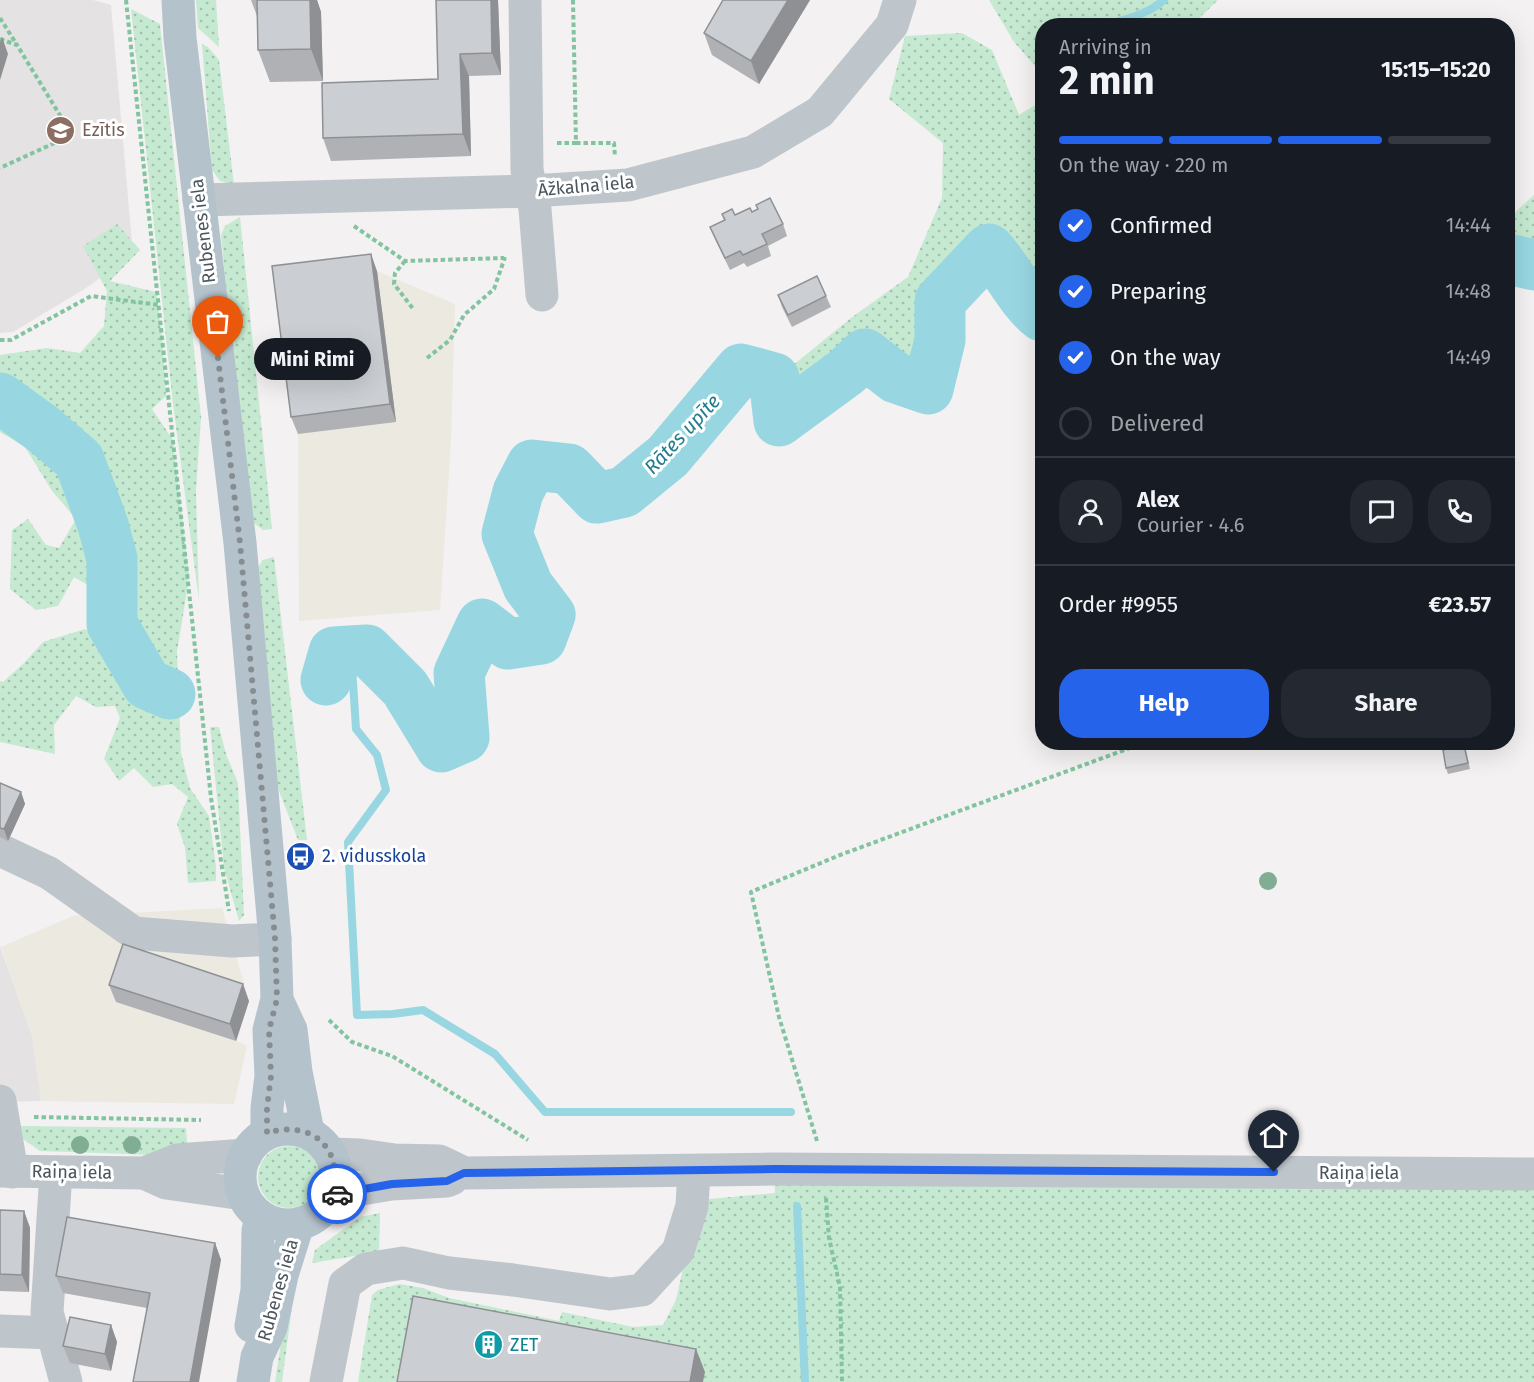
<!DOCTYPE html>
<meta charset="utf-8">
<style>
:root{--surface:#171b24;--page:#242831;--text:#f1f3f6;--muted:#9ea1a6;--line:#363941;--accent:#2563eb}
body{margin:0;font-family:"Fira Sans",sans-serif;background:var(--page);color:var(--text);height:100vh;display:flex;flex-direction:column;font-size:22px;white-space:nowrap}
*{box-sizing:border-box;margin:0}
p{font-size:20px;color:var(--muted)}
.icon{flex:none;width:33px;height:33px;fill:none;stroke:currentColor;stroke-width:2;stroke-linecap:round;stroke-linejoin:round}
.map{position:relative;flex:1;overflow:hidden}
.side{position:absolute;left:1035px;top:18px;width:480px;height:732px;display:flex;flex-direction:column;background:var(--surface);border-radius:24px;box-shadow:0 6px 24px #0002}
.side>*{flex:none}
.pin{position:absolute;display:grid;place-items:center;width:51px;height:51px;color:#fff;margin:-62px -26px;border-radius:50% 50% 50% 0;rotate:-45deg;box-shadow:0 0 6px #0007}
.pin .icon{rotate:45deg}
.courier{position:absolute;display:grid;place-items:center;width:60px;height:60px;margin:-30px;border:4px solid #2563eb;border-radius:50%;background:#fff;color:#222;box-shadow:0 2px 8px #0007}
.bubble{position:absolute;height:42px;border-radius:21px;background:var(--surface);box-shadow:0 6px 24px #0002;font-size:20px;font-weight:700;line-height:42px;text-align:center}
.summary em{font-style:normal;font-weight:700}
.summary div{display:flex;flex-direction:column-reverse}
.summary{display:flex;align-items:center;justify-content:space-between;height:102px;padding:0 24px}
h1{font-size:39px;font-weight:700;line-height:45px}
.bar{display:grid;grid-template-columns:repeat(4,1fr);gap:9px 6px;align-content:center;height:72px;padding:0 24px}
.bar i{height:8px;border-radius:4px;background:var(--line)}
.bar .selected{background:var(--accent)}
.bar p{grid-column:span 4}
.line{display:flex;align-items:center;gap:15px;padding:0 24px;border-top:2px solid var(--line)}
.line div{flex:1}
.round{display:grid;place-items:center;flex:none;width:63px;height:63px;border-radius:24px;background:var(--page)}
ol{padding:0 24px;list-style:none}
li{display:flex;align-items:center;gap:18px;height:66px}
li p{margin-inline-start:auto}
li .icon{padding:6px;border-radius:50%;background:var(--accent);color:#fff;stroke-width:4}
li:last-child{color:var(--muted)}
li i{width:33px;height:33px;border:3px solid var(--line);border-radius:50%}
.button{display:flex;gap:12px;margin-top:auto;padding:12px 24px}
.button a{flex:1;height:69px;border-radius:24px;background:var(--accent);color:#fff;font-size:24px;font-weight:700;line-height:69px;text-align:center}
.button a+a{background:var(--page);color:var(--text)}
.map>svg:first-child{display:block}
.commercial{fill:#ece9e1}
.education{fill:#e4e2e2}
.green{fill:url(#green-dots)}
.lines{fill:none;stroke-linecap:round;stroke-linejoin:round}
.stream{stroke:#98d7e2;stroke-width:8}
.river{stroke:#98d7e2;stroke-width:51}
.path{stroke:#81c49f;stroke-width:4;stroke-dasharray:4.5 3;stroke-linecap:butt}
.minor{stroke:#bec6cb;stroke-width:33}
.major{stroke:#b4c2cc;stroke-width:33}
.tree{fill:#81ad94}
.wall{fill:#afb1b5}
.shaded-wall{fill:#8e9093}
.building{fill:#cbced2;stroke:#8e9093;stroke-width:1.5}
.done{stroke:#868c90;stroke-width:6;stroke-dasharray:0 10.8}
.route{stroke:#2563eb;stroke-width:8}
.labels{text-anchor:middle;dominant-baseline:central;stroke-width:6;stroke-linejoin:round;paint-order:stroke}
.education-label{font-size:18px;fill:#785e54;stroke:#fff;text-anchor:start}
.street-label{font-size:18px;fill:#4b555c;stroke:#fff}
.transit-label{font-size:18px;fill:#164399;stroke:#fff;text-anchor:start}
.culture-label{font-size:18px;fill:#0d838f;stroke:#fff;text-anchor:start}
.water-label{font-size:20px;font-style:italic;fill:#1e7e8d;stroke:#fff}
</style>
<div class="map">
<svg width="1534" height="1382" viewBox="0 0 1534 1382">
<defs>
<pattern id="green-dots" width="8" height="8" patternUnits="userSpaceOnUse" patternTransform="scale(1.5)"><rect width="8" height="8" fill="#c5ead1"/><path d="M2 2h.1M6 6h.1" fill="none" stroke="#a2c0ad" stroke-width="1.8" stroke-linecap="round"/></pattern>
</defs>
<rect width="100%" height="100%" fill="#f3f1f1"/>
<g class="commercial">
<path d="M377,271L455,304L451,441L440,610L299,621L298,434L278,284Z"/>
<path d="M222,908L249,1001L236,1041L247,1046L234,1104L41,1101L32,1036L1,947L73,916Z"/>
</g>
<g class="education">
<path d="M0,0H93L111,5L133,254L86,288L13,332L0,333Z"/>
<path d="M0,946L32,1036L41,1101L0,1102Z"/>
</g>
<g class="green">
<path d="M196,0H216L219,47L198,28Z"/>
<path d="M989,0H1218L1192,25L1042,26V74L1014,42Z"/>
<path d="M131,9L160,24L201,417L196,491L199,600L173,404Z"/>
<path d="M962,33L992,50L1019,115L1042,101V316C1020,299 1009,269 988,249L940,301V340L928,389L896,378L865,354L846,372L779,421L774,378L797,362L851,318L908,277L942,198L943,143L889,99L905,36Z"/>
<path d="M202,44L208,47L219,60L234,185L220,181L212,170Z"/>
<path d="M1534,195V268L1513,259H1508V215H1512Z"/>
<path d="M240,217L272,529L263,530L251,521L248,509L221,235L225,226Z"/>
<path d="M117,224L140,250L110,281L156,292L162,337L166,396L152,409L173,440L189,578L177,652L181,753L190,788L209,816L216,866V881L188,883L185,847L177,824L188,797L172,784L153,787L134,768L119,781L104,759L120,718L115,706L96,707L76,696L54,725L55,754L0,742V681L3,682L24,663L43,642L85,629L110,642L125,620L124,590L122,572L98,591L74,577L58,606L36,610L10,589L12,530L28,519L46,545L59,548L76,519L52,491L25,447L0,432V355L47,348L80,353L104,326L107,291L83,246Z"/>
<path d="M274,557L307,840H298L274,778L257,569L263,560Z"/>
<path d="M210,727H219L226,754L238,783L244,915L239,921L224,868Z"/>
<path d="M21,1126L186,1128L188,1154L156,1155L40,1151L23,1139Z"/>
<circle cx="289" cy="1177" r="31"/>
<path d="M774,1169L1534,1174V1382H703L704,1372L409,1382H358L372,1295L378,1290L399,1284L423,1288L449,1298L559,1321L562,1312L633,1327L663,1325L676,1300L698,1200L775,1193Z"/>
<path d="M380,1213L379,1252L312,1263L315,1250L360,1217Z"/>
<path d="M288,1298L293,1299L282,1382H275Z"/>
</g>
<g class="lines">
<g class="stream">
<path d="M1099,26C1121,21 1147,15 1164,0"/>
<path d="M351,651L356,729L377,755L386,790L348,842L357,1015L393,1014L423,1010L495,1054L545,1112H791"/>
<path d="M797,1206L805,1382"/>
</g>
<g class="river">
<path d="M1508,259L1534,265"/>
<path d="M0,398L43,429L79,460L103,525L112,559V624L147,684L170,694"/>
<path d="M326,680L334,652L367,650L405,688L441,747L464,737L459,673L482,624L508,644L541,639L550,615L528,586L507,534L518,492L532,465L569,469L597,498L624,492L668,456L741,369L774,378L779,421L846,372L865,354L896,378L928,389L940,340V301L989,249C1008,270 1020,299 1042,316"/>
</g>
<g class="path">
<path d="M126,0L211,798L229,911"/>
<path d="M0,18L17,45"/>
<path d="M0,39L17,45L72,135L0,168"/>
<path d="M557,143H576L573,0"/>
<path d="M576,143H614L615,157"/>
<path d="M354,226L405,261L504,258"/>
<path d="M405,261L395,273L394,284L414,310"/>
<path d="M0,340H11L91,296L159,305"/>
<path d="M427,358L450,340L464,315L494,289L505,257"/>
<path d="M329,1020L352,1042L392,1056L528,1140"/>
<path d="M34,1117L201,1120"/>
<path d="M817,1141L779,1017L751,892L840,855L1146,742"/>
<path d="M826,1198L829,1238L840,1287L842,1382"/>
</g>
<g class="minor">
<path d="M525,0L527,170L535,209L542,295"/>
<path d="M199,200L531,191L628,185L753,152L820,112L892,25L900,0"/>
<path d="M0,850L49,873L134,933L232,941L275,939"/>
<path d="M0,1101L12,1172"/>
<path d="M331,1154L360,1155L395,1160L439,1161L464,1173L774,1169L1534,1174"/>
<path d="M0,1171L144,1173L177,1160L246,1155"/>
<path d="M56,1172L47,1312L66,1382"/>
<path d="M144,1173L166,1183L243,1194"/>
<path d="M333,1194L391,1184L447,1181L452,1179"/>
<path d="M0,1331L53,1333"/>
<path d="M326,1382L345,1284L366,1269L403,1263L449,1273L513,1280L610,1294L642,1290L678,1251L692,1206L694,1171"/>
</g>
<g class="major">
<path d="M178,0L180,38L240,543L275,939L277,999L269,1030L271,1076L267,1108V1133"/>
<path d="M279,1004L291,1030L296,1072L308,1132"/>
<circle cx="288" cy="1177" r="48"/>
<path d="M251,1326L257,1290L258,1231L261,1217"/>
<path d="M253,1382L257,1357L271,1327L282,1275L298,1224"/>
</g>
</g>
<g class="tree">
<circle cx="1268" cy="881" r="9"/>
<circle cx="80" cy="1145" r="9"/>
<circle cx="132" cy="1145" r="9"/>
</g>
<g class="wall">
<path d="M251,0H317L321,12L323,81L270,82L258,50L257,16Z"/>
<path d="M436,0H498L501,75L469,76L471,156L331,161L323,138L438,79Z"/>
<path d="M723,0H810L759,84L712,55L704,33Z"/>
<path d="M752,212L783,224L787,236L768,246L771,256L747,267L744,263L730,270L715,239L710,227L724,220L722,214L735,215Z"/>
<path d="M377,271L396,422L298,434L291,417Z"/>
<path d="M778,295L826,296L831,307L792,327L782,307Z"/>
<path d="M1466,751L1470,769L1448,774L1446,768Z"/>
<path d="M0,783L21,792L25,804L8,841L0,837Z"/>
<path d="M109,985L249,1001L236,1041L116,1002Z"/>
<path d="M0,1210L24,1211L30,1228L29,1292L0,1291Z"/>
<path d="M215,1243L221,1260L147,1308L63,1293L56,1276Z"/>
<path d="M111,1325L117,1342L111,1371L70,1363L63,1346Z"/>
</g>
<g class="shaded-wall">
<path d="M307,0H317L321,12L323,81L311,49Z"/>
<path d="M491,0H498L501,75L492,53Z"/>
<path d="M788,0H810L759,84L751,61Z"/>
<path d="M2,37L8,54L0,80V42Z"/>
<path d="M460,54L469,76L471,156L463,134Z"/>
<path d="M371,254L377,271L396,422L390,404Z"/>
<path d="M21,792L25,804L8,841L4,829Z"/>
<path d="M243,984L249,1001L236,1041L230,1024Z"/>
<path d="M24,1211L30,1228L29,1292L22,1275Z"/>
<path d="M215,1243L221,1260L199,1382H190Z"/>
<path d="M111,1325L117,1342L111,1371L105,1354Z"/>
<path d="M696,1349L705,1372L703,1382H690Z"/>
</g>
<g class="building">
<path d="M257,0H310L311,49L258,50Z"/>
<path d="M436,0H491L492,53L460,54L463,134L323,138L322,83L438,79Z"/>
<path d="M723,0H788L751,61L704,33Z"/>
<path d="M770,198L783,224L762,234L767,244L743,255L740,251L725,258L710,227L725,220L722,214L732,209L735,215L750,208L752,212L758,209L756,205Z"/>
<path d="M371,254L390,404L291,417L272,266Z"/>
<path d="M817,276L826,296L788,315L778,295Z"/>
<path d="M1464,745L1468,763L1446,768L1443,750Z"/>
<path d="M0,783L21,792L4,829L0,828Z"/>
<path d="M123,944L243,984L230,1024L109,985Z"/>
<path d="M0,1210L24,1211L22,1275L0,1274Z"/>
<path d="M67,1217L215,1243L190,1382H133L150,1293L56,1276Z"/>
<path d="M413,1296L696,1349L690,1382H397Z"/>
<path d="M70,1317L111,1325L105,1354L63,1346Z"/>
</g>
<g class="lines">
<path class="done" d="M218,358L240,543L275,939L277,999L269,1030L271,1076L267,1108V1133C312,1119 344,1149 333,1194H337"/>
<path class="route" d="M337,1194L392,1184L447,1181L464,1173L774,1169L1274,1172"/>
</g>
<defs>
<symbol id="school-disc" viewBox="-11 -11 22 22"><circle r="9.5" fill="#8d6e63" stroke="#fff"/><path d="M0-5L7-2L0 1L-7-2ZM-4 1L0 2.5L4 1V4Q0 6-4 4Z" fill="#fff"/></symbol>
<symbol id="bus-disc" viewBox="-11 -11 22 22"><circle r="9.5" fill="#1a4fb4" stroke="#fff"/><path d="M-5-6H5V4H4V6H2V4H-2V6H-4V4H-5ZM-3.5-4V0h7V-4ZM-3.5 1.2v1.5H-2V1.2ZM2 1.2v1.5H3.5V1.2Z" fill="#fff"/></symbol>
<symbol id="building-disc" viewBox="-11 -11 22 22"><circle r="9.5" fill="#0f9aa8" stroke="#fff"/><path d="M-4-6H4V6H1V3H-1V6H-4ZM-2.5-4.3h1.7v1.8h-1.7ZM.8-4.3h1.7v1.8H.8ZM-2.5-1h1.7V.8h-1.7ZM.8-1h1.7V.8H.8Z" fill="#fff"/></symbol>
</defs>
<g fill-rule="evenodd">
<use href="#school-disc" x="44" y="114" width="33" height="33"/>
<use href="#bus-disc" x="284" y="840" width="33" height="33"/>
<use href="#building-disc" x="472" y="1328" width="33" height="33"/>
</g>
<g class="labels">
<g class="education-label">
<text x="82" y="130">Ezītis</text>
</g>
<g class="street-label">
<text transform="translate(586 186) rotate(-5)">Āžkalna iela</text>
<text transform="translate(203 231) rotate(-97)">Rubenes iela</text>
<text transform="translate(72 1172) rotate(1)">Raiņa iela</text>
<text x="1359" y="1173">Raiņa iela</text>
<text transform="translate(278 1290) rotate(-74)">Rubenes iela</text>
</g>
<g class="transit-label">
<text x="322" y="856">2. vidusskola</text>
</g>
<g class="culture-label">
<text x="510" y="1345">ZET</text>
</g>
<g class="water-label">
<text transform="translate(682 434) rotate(-47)">Rātes upīte</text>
</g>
</g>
</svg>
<div class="pin" style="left:218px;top:358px;background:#ea580c"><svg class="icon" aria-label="bag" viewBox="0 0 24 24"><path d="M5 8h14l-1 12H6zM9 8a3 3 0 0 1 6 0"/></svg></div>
<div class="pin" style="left:1274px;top:1172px;background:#1f2937"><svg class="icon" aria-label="home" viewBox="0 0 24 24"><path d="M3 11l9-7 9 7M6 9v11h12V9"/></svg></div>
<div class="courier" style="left:337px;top:1194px"><svg class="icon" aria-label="car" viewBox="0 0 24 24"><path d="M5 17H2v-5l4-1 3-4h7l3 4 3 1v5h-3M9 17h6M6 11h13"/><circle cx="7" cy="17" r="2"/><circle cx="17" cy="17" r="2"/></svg></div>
<div class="bubble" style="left:254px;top:338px;width:117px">Mini Rimi</div>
<section class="side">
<div class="summary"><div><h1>2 min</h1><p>Arriving in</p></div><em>15:15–15:20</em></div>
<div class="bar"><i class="selected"></i><i class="selected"></i><i class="selected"></i><i></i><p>On the way · 220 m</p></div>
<ol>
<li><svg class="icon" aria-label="check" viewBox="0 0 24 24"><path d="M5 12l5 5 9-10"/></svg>Confirmed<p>14:44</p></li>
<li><svg class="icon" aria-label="check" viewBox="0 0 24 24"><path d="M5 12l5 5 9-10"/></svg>Preparing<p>14:48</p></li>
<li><svg class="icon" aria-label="check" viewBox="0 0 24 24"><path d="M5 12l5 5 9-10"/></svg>On the way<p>14:49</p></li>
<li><i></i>Delivered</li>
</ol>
<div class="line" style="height:108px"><a class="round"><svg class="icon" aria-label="person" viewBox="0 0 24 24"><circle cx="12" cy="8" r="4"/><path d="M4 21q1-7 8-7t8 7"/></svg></a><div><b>Alex</b><p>Courier · 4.6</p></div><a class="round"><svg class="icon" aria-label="chat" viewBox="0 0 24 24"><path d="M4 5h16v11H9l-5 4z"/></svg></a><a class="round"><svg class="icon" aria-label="phone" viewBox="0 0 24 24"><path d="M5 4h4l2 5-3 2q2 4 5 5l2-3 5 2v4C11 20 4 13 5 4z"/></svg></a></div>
<div class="line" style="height:78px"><div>Order #9955</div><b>€23.57</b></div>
<div class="button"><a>Help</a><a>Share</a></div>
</section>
</div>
